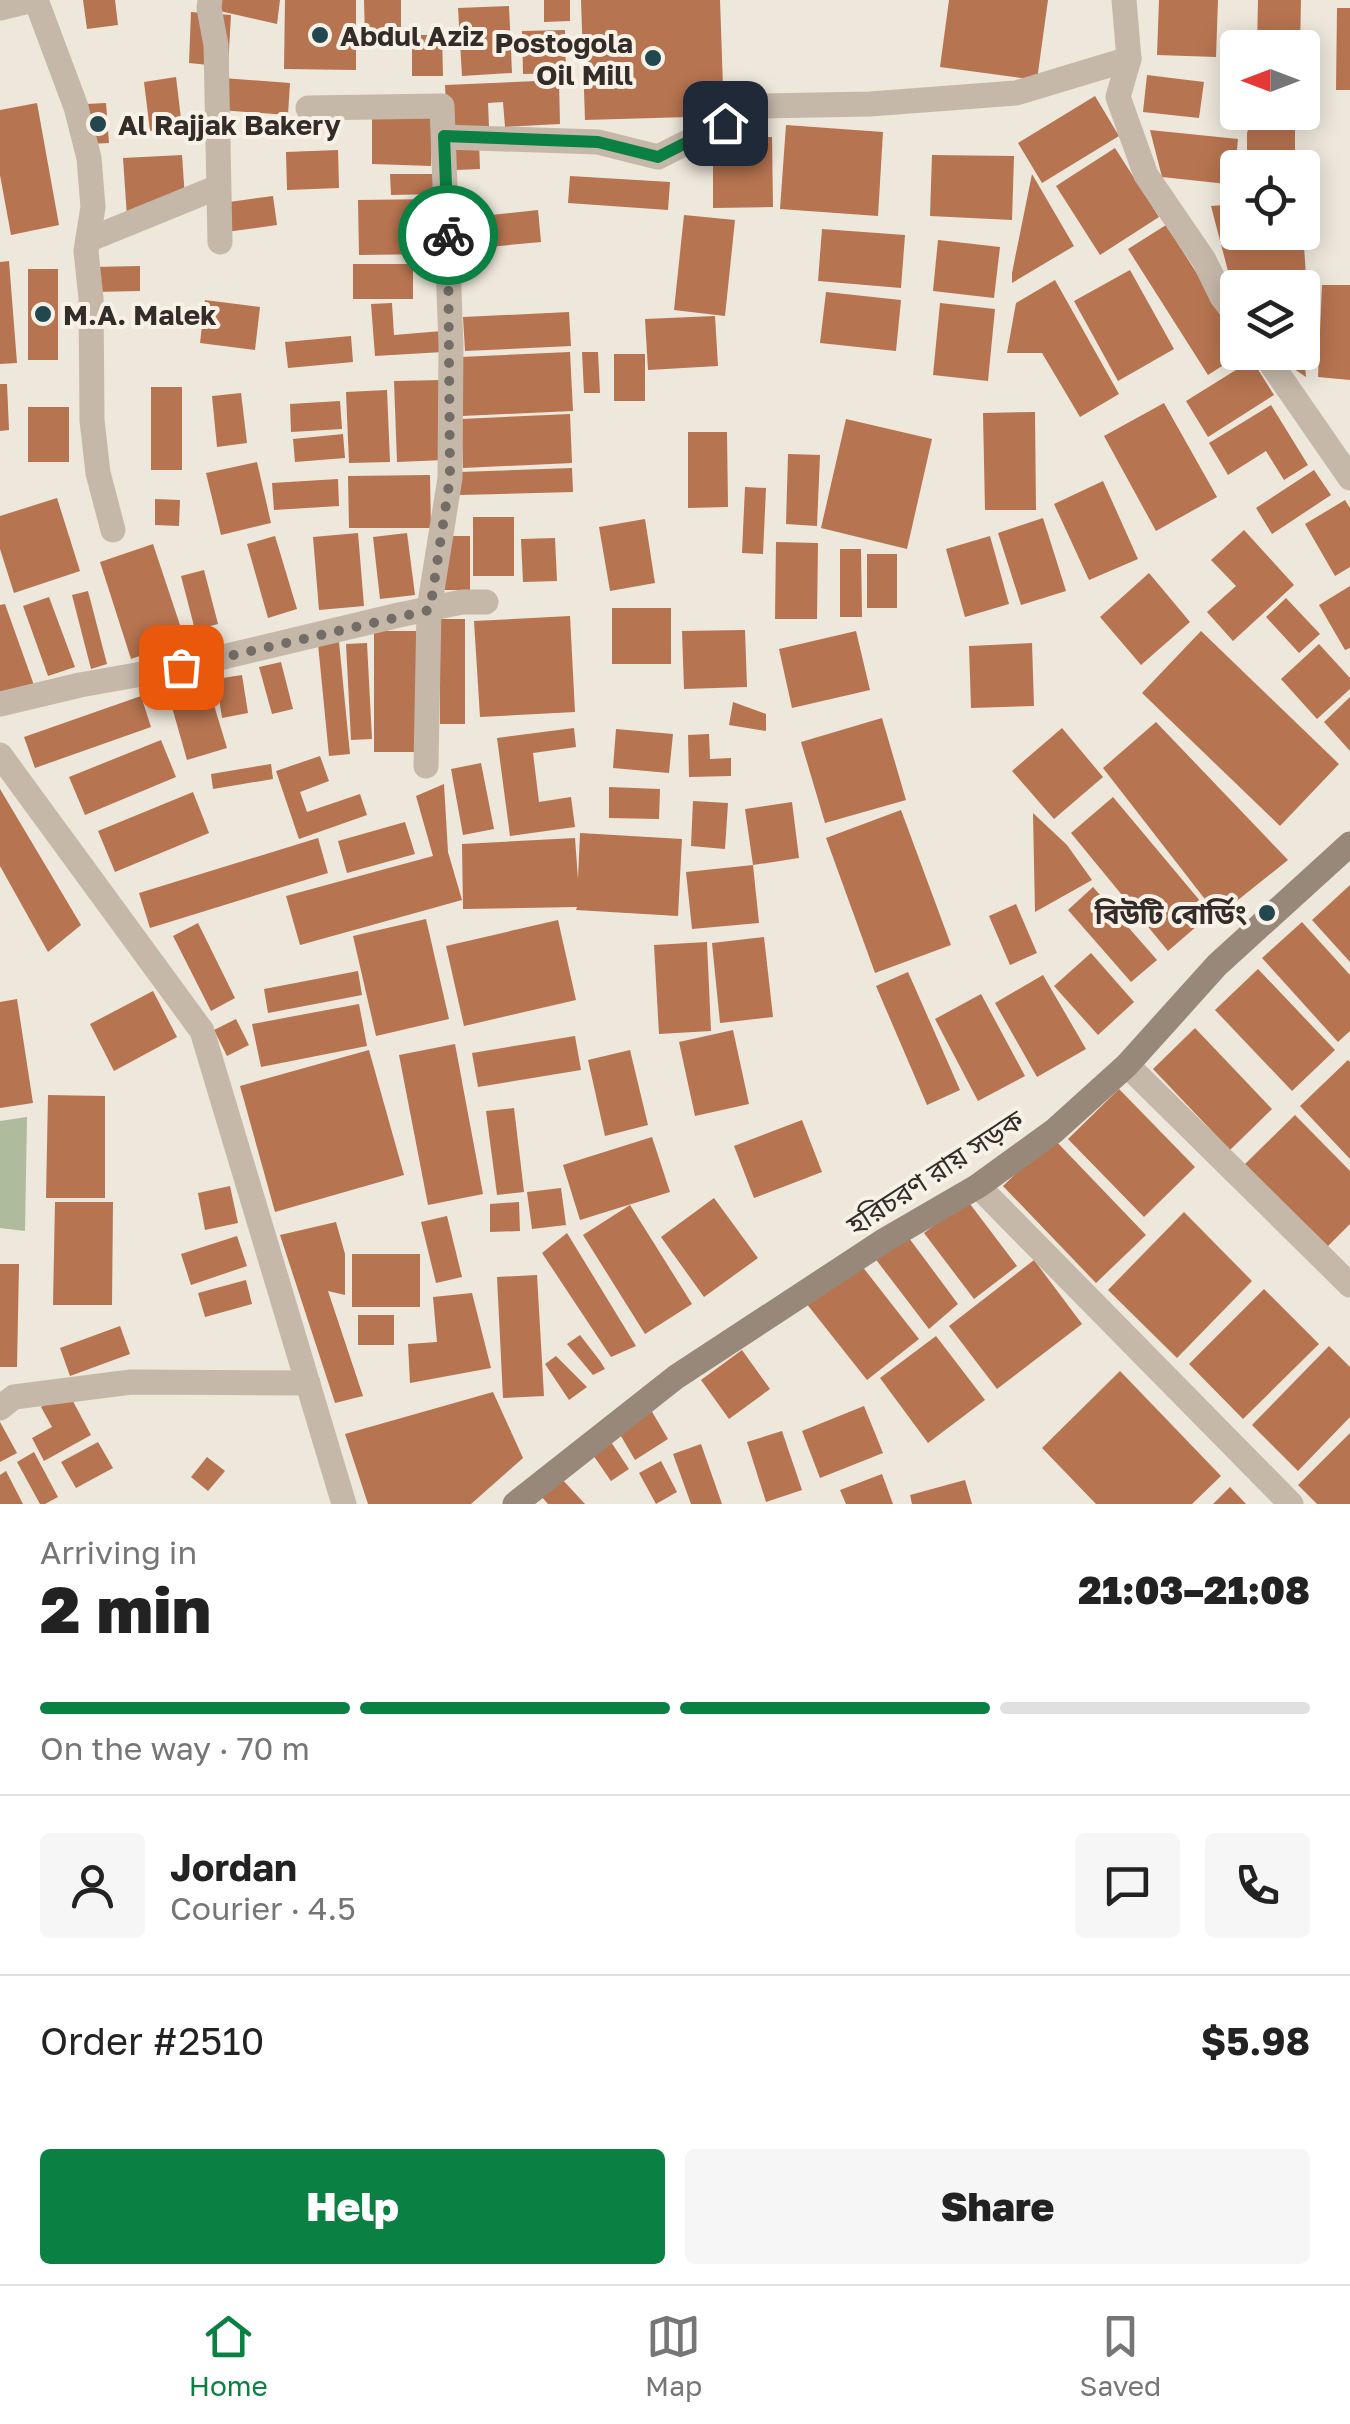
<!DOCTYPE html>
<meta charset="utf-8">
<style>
:root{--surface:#fff;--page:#f6f6f6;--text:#222;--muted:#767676;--line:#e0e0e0;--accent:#0b8043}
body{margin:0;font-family:"Golos Text","Noto Sans Bengali",sans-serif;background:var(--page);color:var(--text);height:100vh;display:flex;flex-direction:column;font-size:38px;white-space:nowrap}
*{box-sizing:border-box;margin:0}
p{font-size:32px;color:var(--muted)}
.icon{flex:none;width:55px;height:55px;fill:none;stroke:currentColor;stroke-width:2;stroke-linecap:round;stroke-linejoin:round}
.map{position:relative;height:1504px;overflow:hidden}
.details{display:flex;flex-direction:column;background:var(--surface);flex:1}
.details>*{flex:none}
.needle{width:65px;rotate:270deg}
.fabs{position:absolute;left:1220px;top:30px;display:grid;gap:20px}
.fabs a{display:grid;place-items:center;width:100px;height:100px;border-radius:10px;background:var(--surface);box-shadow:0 5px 25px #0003;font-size:50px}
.pin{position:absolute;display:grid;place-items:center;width:85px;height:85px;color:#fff;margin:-42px;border-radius:20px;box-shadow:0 5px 15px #0006}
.courier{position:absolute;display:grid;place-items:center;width:100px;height:100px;margin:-50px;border:8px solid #0b8043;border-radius:50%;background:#fff;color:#222;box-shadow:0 2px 12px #0007}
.summary em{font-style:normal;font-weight:800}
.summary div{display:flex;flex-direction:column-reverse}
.summary{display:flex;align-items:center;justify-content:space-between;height:170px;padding:0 40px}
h1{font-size:65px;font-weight:800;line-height:75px}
.bar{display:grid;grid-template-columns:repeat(4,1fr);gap:15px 10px;align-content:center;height:120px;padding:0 40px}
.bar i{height:12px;border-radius:8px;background:var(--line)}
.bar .on{background:var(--accent)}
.bar p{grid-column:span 4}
.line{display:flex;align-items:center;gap:25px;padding:0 40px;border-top:2px solid var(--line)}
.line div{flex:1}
.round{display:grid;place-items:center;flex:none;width:105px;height:105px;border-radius:10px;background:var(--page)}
.button{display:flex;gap:20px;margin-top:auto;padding:20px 40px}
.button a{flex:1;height:115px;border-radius:10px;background:var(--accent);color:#fff;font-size:40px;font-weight:800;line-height:115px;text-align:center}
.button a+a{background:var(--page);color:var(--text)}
.dock{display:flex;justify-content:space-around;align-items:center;height:140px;border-top:2px solid var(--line);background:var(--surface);font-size:28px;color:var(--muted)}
.dock a{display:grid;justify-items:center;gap:5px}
.dock .on{color:var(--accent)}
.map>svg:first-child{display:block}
.green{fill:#aebb9d}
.building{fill:#b77450}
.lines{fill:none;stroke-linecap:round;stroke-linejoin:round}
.street{stroke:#c5b8a9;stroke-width:25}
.secondary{stroke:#98887a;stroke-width:25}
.done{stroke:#746d67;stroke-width:10;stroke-dasharray:0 18}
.route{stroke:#0b8043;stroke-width:12}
.poi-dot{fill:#22474f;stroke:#f7f1e7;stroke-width:4}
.labels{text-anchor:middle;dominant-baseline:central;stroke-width:8;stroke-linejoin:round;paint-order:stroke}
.poi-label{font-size:28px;font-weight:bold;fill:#332c28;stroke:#f7f1e7;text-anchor:start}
.street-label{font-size:28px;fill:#332c28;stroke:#f7f1e7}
</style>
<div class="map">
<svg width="1350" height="1504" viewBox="0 0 1350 1504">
<rect width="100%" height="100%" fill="#eee7db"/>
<path class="green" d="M27,1117L25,1231L0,1228V1121Z"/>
<g class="building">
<path d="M83,0H115L118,25L87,29Z"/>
<path d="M198,0H280L277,24L198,6Z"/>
<path d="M285,0H356V70L284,69Z"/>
<path d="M364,0H401V37L365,38Z"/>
<path d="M544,0H570V21L544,22Z"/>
<path d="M581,0H720L724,116L585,120Z"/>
<path d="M949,0H1048L1037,80L940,67Z"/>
<path d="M1159,0H1218L1216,57L1157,55Z"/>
<path d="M1258,0H1301L1300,48H1257Z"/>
<path d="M509,6L512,73L462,76L458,8Z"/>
<path d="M1337,8H1350V90H1336Z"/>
<path d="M191,12L231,15L228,67L189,63Z"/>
<path d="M565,30L566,73L523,74L522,31Z"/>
<path d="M412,35H442L443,76H412Z"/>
<path d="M1147,75L1204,82L1199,118L1143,112Z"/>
<path d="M176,77L182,127L150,131L144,82Z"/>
<path d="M223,78L290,83L288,115L220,110Z"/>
<path d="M559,80L560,124L505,127L503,102L488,103L489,127L447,128L445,85Z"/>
<path d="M1095,96L1119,136L1042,183L1018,143Z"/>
<path d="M37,103L59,225L11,235L0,175V110Z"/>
<path d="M106,103L109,143L89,144L86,104Z"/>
<path d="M1253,112H1299L1295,127V168H1247V133Z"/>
<path d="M372,114L433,115L431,166L372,164Z"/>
<path d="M786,125L883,132L878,216L780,209Z"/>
<path d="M1150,130L1238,139L1235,170L1227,184L1162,177Z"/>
<path d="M713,137H772L773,207L713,208Z"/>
<path d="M455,141H479L480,169L456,170Z"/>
<path d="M1115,148L1159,217L1100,255L1056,186Z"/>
<path d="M338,150L339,188L287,190L286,152Z"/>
<path d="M182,155L186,213L127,217L123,158Z"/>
<path d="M932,155L1014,156L1012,220L930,216Z"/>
<path d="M390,174H440V194L391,195Z"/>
<path d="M1032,174L1074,246L1012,283V273Z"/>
<path d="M570,176L670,182L668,210L568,203Z"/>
<path d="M273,196L277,225L226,232L222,203Z"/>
<path d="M437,199V254L359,255L358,200Z"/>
<path d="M1238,204V232H1303L1306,275L1228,271L1211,206Z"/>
<path d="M538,210L541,242L456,250L453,219Z"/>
<path d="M684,215L735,220L725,316L674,310Z"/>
<path d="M1166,225L1238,338V352H1244L1208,375L1128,249Z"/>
<path d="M822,229L905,235L901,288L818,281Z"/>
<path d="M938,240L1000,247L994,298L933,291Z"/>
<path d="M9,261L17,363L0,364V262Z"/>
<rect x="353" y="264" width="60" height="35"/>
<path d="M140,266V291L93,292V267Z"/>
<rect x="28" y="269" width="30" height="91"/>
<path d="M1130,270L1174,349L1118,381L1074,301Z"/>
<path d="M1055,280L1119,394L1080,417L1042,353H1007L1016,303Z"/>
<path d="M1322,285H1350V380L1318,377Z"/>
<path d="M826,292L901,300L896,351L820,343Z"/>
<path d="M205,300L260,307L255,350L200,343Z"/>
<path d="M392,303L394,335L442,331L443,352L375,356L371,304Z"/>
<path d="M940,303L995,309L988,381L933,375Z"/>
<path d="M569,312L571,346L465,351L463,317Z"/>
<path d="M715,316L718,366L648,370L645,319Z"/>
<path d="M351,336L353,362L288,368L285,342Z"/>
<path d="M570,352L573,411L462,416L460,357Z"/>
<path d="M582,352H598L600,393H584Z"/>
<path d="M1269,352H1304L1306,377Z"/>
<rect x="614" y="354" width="31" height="47"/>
<path d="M1252,360L1274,395L1208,437L1186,401Z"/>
<path d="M441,380L444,460L397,462L394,381Z"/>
<path d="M0,384H7L9,430L0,431Z"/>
<rect x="151" y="387" width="31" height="83"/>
<path d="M387,390L390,462L349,463L346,392Z"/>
<path d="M241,393L247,443L217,447L212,396Z"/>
<path d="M340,401L342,429L291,432L290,404Z"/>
<path d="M1164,403L1217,497L1156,531L1104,436Z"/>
<path d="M1271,405L1308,465L1284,480L1266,451L1228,475L1209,443Z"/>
<rect x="28" y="407" width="41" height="55"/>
<path d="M1035,412L1036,510H985L983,413Z"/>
<path d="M570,414L572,463L463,468L461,419Z"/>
<path d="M846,419L932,439L907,549L821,528Z"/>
<path d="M688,432H727L728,507L688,508Z"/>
<path d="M343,434L345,458L295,462L293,439Z"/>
<path d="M788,454L820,455L817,526L786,524Z"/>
<path d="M257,462L271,523L221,535L206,473Z"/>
<path d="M572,468L573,492L460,495L459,472Z"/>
<path d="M1314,470L1331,495L1272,534L1256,508Z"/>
<path d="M430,475L431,528H349L348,476Z"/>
<path d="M338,479L339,506L274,510L272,483Z"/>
<path d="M1103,481L1138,559L1089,580L1054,504Z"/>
<path d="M745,487L766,488L763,554L742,553Z"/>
<path d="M57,498L80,571L14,593L0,549V516Z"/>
<path d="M155,499L180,500L179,526L155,525Z"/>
<path d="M1345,500L1350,508V567L1335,576L1305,524Z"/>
<rect x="473" y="517" width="41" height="59"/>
<path d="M1043,518L1066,591L1021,605L998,533Z"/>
<path d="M645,519L655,583L610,591L599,527Z"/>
<path d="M1244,530L1294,585L1233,641L1207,612L1236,586L1211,560Z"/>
<path d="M358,533L364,606L319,610L313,537Z"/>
<path d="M407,533L415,595L380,599L373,537Z"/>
<path d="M275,536L297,609L268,618L247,544Z"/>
<rect x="444" y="536" width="26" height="54"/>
<path d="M990,536L1009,604L965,617L946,549Z"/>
<path d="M555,538L557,581L523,582L521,539Z"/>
<path d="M776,542L818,543L817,619H775Z"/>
<path d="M153,544L185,640L131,659L100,562Z"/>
<path d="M840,549H861L862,617H840Z"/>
<rect x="867" y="554" width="30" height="54"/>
<path d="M204,570L218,624L195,630L181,576Z"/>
<path d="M1149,573L1190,622L1141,665L1100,617Z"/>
<path d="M1350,586V648L1345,650L1319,605Z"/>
<path d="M88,591L107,664L91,669L72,595Z"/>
<path d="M49,597L75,667L48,676L23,606Z"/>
<path d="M1286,598L1320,634L1299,653L1266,617Z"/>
<path d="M5,604L35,688L0,700V605Z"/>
<rect x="612" y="608" width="59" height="56"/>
<path d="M570,616L575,712L480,717L474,621Z"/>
<rect x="440" y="619" width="25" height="105"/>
<path d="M745,630L747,687L684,689L682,631Z"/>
<rect x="374" y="631" width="43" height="121"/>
<path d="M856,631L870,690L792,708L779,649Z"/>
<path d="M1201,631L1339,764L1280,826L1142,693Z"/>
<path d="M339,642L350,754L329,756L318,644Z"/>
<path d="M367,643L372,739L351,740L346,644Z"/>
<path d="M1032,643L1034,706L971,708L969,646Z"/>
<path d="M1319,644L1350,678V689L1317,719L1281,679Z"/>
<path d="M281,662L293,709L272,714L259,667Z"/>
<path d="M242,675L248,713L222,718L216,679Z"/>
<path d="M207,682L227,748L187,760L168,693Z"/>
<path d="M141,696L151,727L35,768L24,737Z"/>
<path d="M1350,697V751L1324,722Z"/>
<path d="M733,702L766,714V731L729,725Z"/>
<path d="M882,718L906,800L825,823L801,742Z"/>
<path d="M1156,722L1288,860L1218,916L1103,768Z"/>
<path d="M574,728L576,747L533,753L539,802L571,797L575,827L510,836L497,738Z"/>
<path d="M1062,728L1103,777L1054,819L1012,771Z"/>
<path d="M616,729L673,734L669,773L613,768Z"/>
<path d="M709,734L710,759L731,758V776L689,777L688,735Z"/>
<path d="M161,740L176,777L85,815L69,777Z"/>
<path d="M320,756L329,781L300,792L307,812L360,794L367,815L299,839L276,771Z"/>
<path d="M481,763L494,829L463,835L451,769Z"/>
<path d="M271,764L273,779L213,789L211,774Z"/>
<path d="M444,784L448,852L462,900L300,945L286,896L433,856L416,796Z"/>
<path d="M609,787L660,789L659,819L609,818Z"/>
<path d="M0,789L81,925L48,952L0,866Z"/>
<path d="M193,792L209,833L115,872L98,831Z"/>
<path d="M1113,797L1211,914L1168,951L1071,833Z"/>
<path d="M693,801L728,803L725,849L691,846Z"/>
<path d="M792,802L799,858L753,865L745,809Z"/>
<path d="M901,810L951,945L875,973L826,838Z"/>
<path d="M1033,813L1067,845L1092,880L1035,912Z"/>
<path d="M405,822L415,854L347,873L338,841Z"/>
<path d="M580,833L682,839L678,916L576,910L577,907L463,909L462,844L575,838L578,879Z"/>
<path d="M318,838L328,873L150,928L139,893Z"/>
<path d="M753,865L759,923L692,929L686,872Z"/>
<path d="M1350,885V962L1312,920Z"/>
<path d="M1093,887L1157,960L1131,982L1068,910Z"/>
<path d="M1016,904L1037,953L1010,965L989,916Z"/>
<path d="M426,919L449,1019L376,1036L353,936Z"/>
<path d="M558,920L576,1000L464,1026L446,946Z"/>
<path d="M1302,922L1350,975V1031L1338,1042L1262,958Z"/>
<path d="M198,923L235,998L211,1011L173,936Z"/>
<path d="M764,937L773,1017L720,1023L712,943Z"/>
<path d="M707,942L711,1031L659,1034L654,945Z"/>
<path d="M1091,953L1134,1002L1098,1035L1054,986Z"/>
<path d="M1258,969L1335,1050L1292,1091L1215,1010Z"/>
<path d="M358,971L362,995L268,1013L264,989Z"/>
<path d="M908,972L960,1090L927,1105L876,986Z"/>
<path d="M1043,975L1086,1049L1037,1077L995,1003Z"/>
<path d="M153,991L177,1037L114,1071L90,1024Z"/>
<path d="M981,994L1025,1076L978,1101L935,1019Z"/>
<path d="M17,999L33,1103L0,1108V1002Z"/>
<path d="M359,1004L367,1046L261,1067L252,1024Z"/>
<path d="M236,1019L249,1045L227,1056L214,1030Z"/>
<path d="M1195,1028L1272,1109L1230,1150L1153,1069Z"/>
<path d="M733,1030L749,1104L695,1116L679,1042Z"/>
<path d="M575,1036L581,1070L478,1087L472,1053Z"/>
<path d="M455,1044L483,1194L428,1205L399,1055Z"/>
<path d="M369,1050L404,1175L275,1212L240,1086Z"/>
<path d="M630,1050L648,1125L605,1136L588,1060Z"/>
<path d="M1348,1060L1350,1062V1159L1300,1106Z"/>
<path d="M1119,1089L1195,1167L1144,1217L1068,1139Z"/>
<path d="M48,1095L105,1096V1198H46Z"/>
<path d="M514,1108L524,1192L497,1195L486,1111Z"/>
<path d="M1295,1115L1350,1171V1224L1327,1247L1245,1164Z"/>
<path d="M802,1120L822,1172L754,1198L734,1146Z"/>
<path d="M652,1137L670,1192L580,1220L563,1165Z"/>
<path d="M1053,1138L1146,1235L1096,1283L1003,1186Z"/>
<path d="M230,1186L238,1223L205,1230L198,1193Z"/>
<path d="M561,1188L566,1225L532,1229L527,1192Z"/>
<path d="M714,1198L758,1258L704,1297L661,1237Z"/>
<path d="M967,1200L1017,1266L974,1299L924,1233Z"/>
<path d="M55,1202H113L112,1305H53Z"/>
<path d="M519,1202L520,1231L490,1232V1204Z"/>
<path d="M630,1205L692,1304L645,1334L583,1235Z"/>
<path d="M1184,1212L1252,1281L1177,1358L1108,1290Z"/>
<path d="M447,1216L462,1277L436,1283L421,1222Z"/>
<path d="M336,1222L345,1254V1295L328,1291L363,1396L335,1403L280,1235Z"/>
<path d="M567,1233L636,1346L611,1357L542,1253Z"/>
<path d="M906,1234L958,1304L929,1329L874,1257Z"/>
<path d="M237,1236L247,1266L191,1285L181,1254Z"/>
<rect x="352" y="1254" width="68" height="53"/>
<path d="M1034,1260L1082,1324L997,1389L949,1326Z"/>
<path d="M858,1261L919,1339L867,1380L806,1303Z"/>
<path d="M0,1264H19L17,1367H0Z"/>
<path d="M537,1275L544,1396L503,1398L497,1277Z"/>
<path d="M246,1280L252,1304L205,1317L198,1293Z"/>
<path d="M1264,1289L1319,1344L1243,1419L1189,1364Z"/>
<path d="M472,1293L491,1368L410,1383L408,1344L437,1342L433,1297Z"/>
<rect x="358" y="1315" width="36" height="30"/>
<path d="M120,1326L130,1354L70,1376L60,1348Z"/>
<path d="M580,1335L600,1361L605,1369L593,1375L567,1344Z"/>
<path d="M936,1336L985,1400L928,1443L880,1378Z"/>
<path d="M1329,1346L1350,1367V1417L1298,1471L1252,1425Z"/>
<path d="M742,1350L770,1389L729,1419L701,1380Z"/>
<path d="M556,1356L587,1387L569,1400L545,1364Z"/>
<path d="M1120,1371L1221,1476L1192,1504H1096L1042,1448Z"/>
<path d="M68,1392L91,1435L44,1461L32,1438L52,1427L41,1407Z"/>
<path d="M493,1392L523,1458L471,1504H368L345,1434Z"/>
<path d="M864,1406L883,1453L820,1478L802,1431Z"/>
<path d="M651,1410L668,1439L635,1460L618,1431Z"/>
<path d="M0,1422L17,1453L0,1462Z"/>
<path d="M782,1431L802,1490L766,1502L747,1442Z"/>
<path d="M1350,1433V1504H1317L1298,1485Z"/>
<path d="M98,1442L113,1468L76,1488L61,1462Z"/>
<path d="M611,1442L629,1469L611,1481L593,1455Z"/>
<path d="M701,1444L722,1504H691L673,1454Z"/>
<path d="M34,1452L58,1497L45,1504H40L17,1462Z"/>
<path d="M207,1457L225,1471L208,1491L191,1477Z"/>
<path d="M661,1461L677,1492L656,1504L639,1473Z"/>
<path d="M6,1471L23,1504H0V1475Z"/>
<path d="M882,1474L893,1504H846L840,1490Z"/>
<path d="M560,1477L585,1504H548L541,1496Z"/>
<path d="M965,1480L972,1504H912L910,1495Z"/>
<path d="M1230,1487L1246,1504H1213Z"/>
</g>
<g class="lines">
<g class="street">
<path d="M36,0L76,107L89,158L93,207L86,251L91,298L92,420L98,473L113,530"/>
<path d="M210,0L209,8L216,45L220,242"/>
<path d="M1124,0L1129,59L1118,97L1146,175L1204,260L1222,297L1238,318"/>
<path d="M0,8L33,0"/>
<path d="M308,108L442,106L451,345L450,478L429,609L426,766"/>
<path d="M444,137L598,142L658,157L759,106L870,104L1016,93L1129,59"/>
<path d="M88,240L218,187"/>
<path d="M1263,352L1350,478"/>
<path d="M0,704L80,685L181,667L399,615L462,602H486"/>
<path d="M0,755L202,1031L344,1504"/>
<path d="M1127,1065L1350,1285"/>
<path d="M978,1186L1291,1504"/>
<path d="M0,1408L14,1397L131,1382L308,1383"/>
</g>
<path class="secondary" d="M515,1504L676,1377L885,1240L978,1186L1054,1131L1127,1065L1217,965L1350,844"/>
</g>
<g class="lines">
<path class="done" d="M181,667L430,610L450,478L448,235"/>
<path class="route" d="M448,235L444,136L598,142L658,157L725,123"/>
</g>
<g class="poi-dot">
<circle cx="320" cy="35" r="10"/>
<circle cx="653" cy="58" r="10"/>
<circle cx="98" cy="124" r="10"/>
<circle cx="43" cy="314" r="10"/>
<circle cx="1267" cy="913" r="10"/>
</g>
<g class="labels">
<g class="poi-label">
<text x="340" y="35">Abdul Aziz</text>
<text x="633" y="42" text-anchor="end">Postogola<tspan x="633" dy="32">Oil Mill</tspan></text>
<text x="118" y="124">Al Rajjak Bakery</text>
<text x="63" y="314">M.A. Malek</text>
<text x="1247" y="913" text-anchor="end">বিউটি বোর্ডিং</text>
</g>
<g class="street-label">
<text transform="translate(935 1172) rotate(-33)">হরিচরণ রায় সড়ক</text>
</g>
</g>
</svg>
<div class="fabs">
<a><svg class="needle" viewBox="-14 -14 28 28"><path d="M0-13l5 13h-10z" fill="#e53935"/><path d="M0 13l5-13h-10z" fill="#767676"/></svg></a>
<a><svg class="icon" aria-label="locate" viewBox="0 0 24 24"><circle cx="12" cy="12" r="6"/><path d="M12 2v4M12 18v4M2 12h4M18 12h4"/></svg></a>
<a><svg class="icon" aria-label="layers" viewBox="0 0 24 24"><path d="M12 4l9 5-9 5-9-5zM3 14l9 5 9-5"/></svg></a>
</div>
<div class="pin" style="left:181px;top:667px;background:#ea580c"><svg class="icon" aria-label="bag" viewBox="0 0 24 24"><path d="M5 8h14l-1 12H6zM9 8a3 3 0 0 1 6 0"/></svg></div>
<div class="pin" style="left:725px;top:123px;background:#1f2937"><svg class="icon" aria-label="home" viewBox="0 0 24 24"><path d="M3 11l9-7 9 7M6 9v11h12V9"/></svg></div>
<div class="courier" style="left:448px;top:235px"><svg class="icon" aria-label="bike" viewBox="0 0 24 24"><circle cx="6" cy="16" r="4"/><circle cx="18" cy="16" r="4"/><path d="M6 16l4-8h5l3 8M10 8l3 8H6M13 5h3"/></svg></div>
</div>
<section class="details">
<div class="summary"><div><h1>2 min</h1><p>Arriving in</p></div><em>21:03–21:08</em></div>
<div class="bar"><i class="on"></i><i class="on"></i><i class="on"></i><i></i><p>On the way · 70 m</p></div>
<div class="line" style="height:180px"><a class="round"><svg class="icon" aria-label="person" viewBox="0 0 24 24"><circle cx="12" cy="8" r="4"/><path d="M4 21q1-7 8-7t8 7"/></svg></a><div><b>Jordan</b><p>Courier · 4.5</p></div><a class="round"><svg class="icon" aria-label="chat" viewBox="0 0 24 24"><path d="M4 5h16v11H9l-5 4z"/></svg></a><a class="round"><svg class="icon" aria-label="phone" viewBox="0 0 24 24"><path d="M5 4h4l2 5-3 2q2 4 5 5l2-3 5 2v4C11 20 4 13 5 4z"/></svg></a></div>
<div class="line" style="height:130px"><div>Order #2510</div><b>$5.98</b></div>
<div class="button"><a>Help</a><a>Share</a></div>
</section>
<nav class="dock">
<a class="on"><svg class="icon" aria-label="home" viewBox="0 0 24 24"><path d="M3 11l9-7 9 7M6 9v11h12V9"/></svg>Home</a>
<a><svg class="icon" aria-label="map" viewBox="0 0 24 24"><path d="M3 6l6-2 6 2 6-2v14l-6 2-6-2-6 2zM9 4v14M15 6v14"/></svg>Map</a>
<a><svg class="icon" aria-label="saved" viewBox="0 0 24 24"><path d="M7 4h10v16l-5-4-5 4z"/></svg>Saved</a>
</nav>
